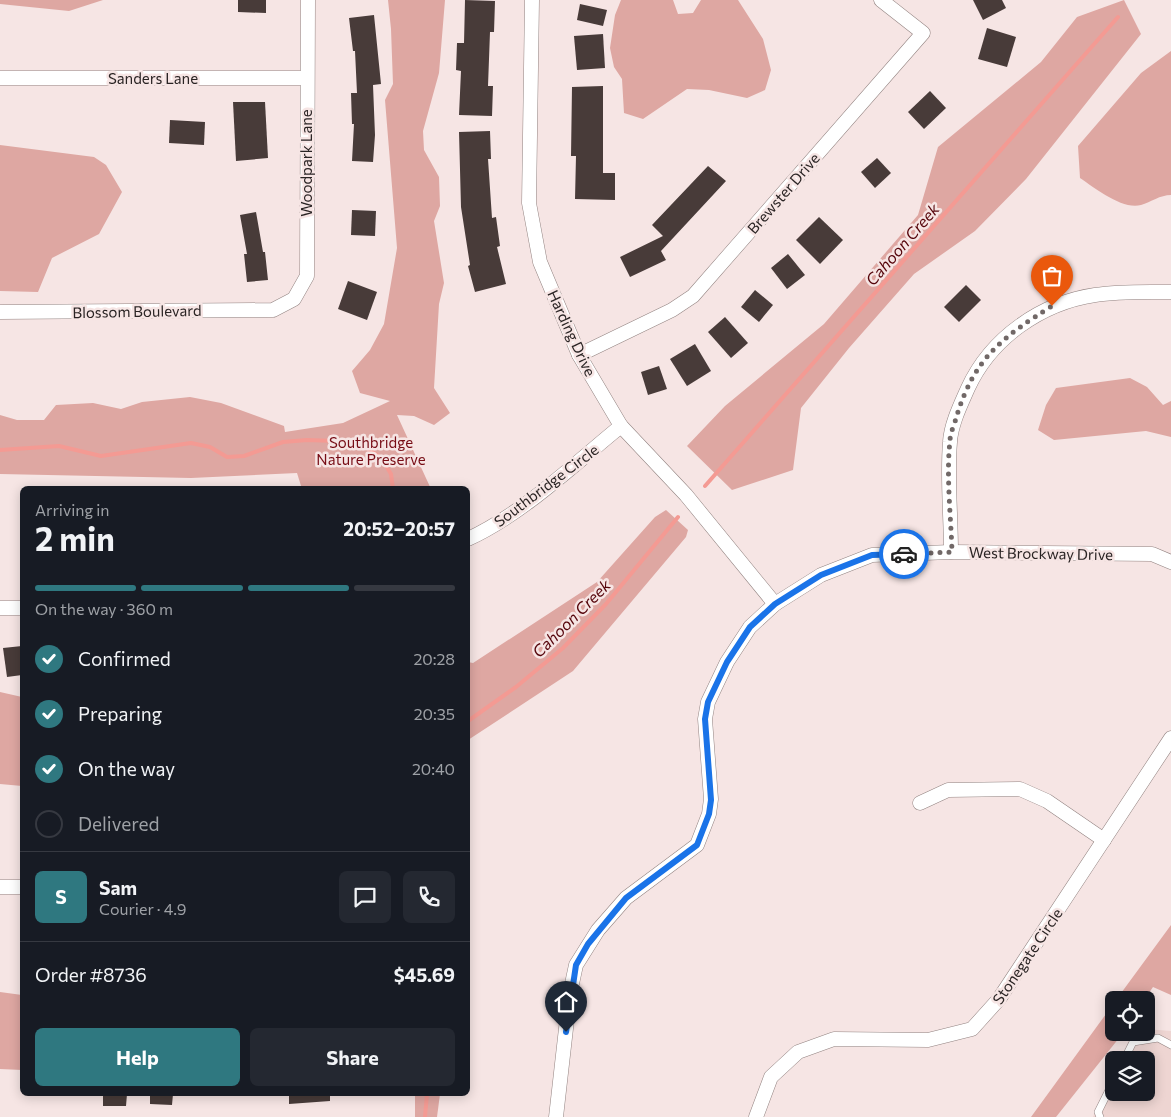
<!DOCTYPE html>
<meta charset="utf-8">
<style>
:root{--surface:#171b24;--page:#242831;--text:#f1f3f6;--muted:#9ea1a6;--line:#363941;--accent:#2f7880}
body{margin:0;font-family:Commissioner,sans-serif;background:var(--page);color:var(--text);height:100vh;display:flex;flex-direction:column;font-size:19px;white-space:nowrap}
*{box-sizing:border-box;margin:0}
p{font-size:16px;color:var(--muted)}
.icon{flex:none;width:28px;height:28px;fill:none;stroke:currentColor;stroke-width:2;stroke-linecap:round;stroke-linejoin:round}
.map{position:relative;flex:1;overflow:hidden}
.details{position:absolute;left:20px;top:486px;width:450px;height:610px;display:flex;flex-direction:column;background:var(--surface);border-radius:8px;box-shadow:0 2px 12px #0003}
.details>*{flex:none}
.tools{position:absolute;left:1105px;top:991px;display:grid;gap:10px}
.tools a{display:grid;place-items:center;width:50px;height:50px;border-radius:8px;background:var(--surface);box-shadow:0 2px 12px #0003;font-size:25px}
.pin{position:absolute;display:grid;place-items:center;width:42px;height:42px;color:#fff;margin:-51px -21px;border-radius:50% 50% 50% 0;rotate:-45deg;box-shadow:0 0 5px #0007}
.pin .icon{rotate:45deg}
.courier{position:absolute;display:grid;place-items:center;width:50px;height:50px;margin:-25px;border:4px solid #1a73e8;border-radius:50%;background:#fff;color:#222;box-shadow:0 1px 6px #0007}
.head em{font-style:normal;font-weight:700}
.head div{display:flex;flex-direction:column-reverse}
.head{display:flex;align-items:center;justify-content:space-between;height:85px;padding:0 15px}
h1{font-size:32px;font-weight:700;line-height:38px}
.bar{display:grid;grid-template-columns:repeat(4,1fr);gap:8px 5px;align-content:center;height:60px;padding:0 15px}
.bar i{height:6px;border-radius:4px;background:var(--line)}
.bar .active{background:var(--accent)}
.bar p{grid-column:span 4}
.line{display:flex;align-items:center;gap:12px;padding:0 15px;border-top:1px solid var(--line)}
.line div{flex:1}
.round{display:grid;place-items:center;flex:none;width:52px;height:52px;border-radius:8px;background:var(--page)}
ol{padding:0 15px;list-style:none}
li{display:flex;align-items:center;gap:15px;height:55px}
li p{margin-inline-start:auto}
li .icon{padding:5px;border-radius:50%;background:var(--accent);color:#fff;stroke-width:4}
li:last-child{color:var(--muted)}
li i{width:28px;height:28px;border:2px solid var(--line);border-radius:50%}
.button{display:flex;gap:10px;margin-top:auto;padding:10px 15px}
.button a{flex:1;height:58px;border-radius:8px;background:var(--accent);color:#fff;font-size:20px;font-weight:700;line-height:58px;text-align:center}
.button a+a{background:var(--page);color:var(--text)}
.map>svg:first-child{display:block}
.built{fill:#eed5d2}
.green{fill:#dea7a2}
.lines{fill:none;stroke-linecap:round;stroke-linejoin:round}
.stream{stroke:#f49a93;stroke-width:4}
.building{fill:#483b39}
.service-casing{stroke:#928381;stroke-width:8}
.minor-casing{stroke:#928381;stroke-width:15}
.service{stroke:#fff;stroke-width:7}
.minor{stroke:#fff;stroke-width:14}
.done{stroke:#716867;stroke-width:5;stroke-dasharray:0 9}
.route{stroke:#1a73e8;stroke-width:6}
.labels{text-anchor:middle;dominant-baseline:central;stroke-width:5;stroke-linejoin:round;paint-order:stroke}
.street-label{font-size:15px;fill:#2a2424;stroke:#f6e5e4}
.park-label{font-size:15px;fill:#770c15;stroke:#f6e5e4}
.water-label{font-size:16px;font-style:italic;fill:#55040a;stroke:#f6e5e4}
</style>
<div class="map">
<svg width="1171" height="1117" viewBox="0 0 1171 1117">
<rect width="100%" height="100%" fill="#f6e5e4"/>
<path class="built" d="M1146,1029L1171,1031V1117H1093L1114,1071V1092H1146V1060H1120L1136,1033L1146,1032Z"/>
<g class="green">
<path d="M0,0H103L69,11L0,4Z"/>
<path d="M388,0H445L439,73L423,131L424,150L439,177L440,206L434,221L444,283L439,304L434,388L450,413L434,425L414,416L397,415L431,489H302L297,473L191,478L0,474V415L17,420H44L56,405L93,403L121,409L142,402L190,397L221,403L284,426L285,432L343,423L390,401L360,393L352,371L370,350L384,324L397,248L385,100L393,84L391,29Z"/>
<path d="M621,0H673L678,14L693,13L701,0H738L763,39L771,70L765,90L747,98L709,90L687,89L643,119L624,113L622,79L614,67L610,48L615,15Z"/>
<path d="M1124,0L1141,34L1026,179L975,231L914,274L849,348L801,408L793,470L732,490L687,446L725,406L824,324L918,215L938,147L1041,62L1077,17Z"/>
<path d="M1171,51V195C1160,195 1151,202 1141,205C1122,210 1095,188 1080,178L1078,146L1141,73Z"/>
<path d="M0,145L94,157L106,165L122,192L99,234L52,258L38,292L0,291Z"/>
<path d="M1130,378L1147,387L1163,405L1171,401V437L1146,431L1054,440L1038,430L1046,405L1056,388Z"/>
<path d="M666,510L688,530L686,537L573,671L468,740V662L473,663L597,582L655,517Z"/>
<path d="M0,692L22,697V786L0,784Z"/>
<path d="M1171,925V995L1153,987L1144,1000H1116Z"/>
<path d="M0,992L22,995V1070L0,1069Z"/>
<path d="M1114,1003V1032L1123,1033L1056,1117H1031Z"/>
<path d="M415,1094H440L437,1117H415Z"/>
</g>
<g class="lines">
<g class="stream">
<path d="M0,450L59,446L101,456L191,443L210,447L227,457L244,456L283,442L307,440L336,441L367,448L381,458L391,474L393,489"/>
<path d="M705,486L1118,17"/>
<path d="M468,721L516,687L563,648L606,604L678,517"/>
<path d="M425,1117L427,1094"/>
</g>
</g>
<g class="building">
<path d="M238,0H266V13L238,12Z"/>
<path d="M465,0L495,1L494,32H490L488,86H493L492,116L459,115L461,71L456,70L457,43H464Z"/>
<path d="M973,0H1002L1006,8L983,20Z"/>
<path d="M580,4L607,10L603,26L577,20Z"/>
<path d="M374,15L381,84L373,85L375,135L373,162L352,161L354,124H352L351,93H357L355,51H353L349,18Z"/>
<path d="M987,28L1016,37L1007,67L978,59Z"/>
<path d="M603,34L605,68L577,70L574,36Z"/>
<path d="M603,86V173H615V200L575,199L576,156H571L572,87Z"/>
<path d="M930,91L946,108L924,129L908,112Z"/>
<path d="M233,102H265L268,158L236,161Z"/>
<path d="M170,120L205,122L204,145L169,143Z"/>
<path d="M490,131L491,159H488L492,218L496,217L500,246L497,247L506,284L475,292L468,266L470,265L461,207L459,132Z"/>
<path d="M877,158L891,173L875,188L861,172Z"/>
<path d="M708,166L726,181L661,251L666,260L630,277L620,257L663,236L652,225Z"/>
<path d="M352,210L376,211L375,236L351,235Z"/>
<path d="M256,212L263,252H265L268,280L247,282L244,254H247L240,215Z"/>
<path d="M819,217L843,240L820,264L796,240Z"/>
<path d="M788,254L805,275L787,289L771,268Z"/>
<path d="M348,281L377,292L367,320L338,309Z"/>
<path d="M966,285L981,300L959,322L944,307Z"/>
<path d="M755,290L773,305L759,322L741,307Z"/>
<path d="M725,317L748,343L731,358L708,332Z"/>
<path d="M695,344L711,371L687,386L670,359Z"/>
<path d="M659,366L667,389L648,395L641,372Z"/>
<path d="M22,646V675L7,677L3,648Z"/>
<path d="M103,1094H127L126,1106H103Z"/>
<path d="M150,1094H173L172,1105L150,1104Z"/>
<path d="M289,1094H330V1101L289,1104Z"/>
</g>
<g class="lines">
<defs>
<g id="service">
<path d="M1124,1060L1133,1042L1158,1038L1171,1045"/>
<path d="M1100,1117L1098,1112L1114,1080"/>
</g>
<g id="minor">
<path d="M532,0L529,203L540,262L579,355L621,426L686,495L775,604"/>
<path d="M0,78H306"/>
<path d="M0,312L273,310L294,299L307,276L308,0"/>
<path d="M579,355L672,310L693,296L923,33L881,0"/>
<path d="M468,539C524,513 573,465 621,426"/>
<path d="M951,552C951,516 947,478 950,442C951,424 961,404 968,388C991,338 1041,303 1095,295C1119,291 1146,292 1171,292"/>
<path d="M0,608H22"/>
<path d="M920,803L948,790L1020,789L1047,801L1104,840"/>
<path d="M0,887H22"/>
<path d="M556,1117L570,993L576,965L598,930L626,898L697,845L709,814L711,799L705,719L708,702L727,662L750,627L775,604L821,575L872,555L951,552L1152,554L1171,562"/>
<path d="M756,1117L771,1077L798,1052L834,1039L928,1040L972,1029L999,999L1171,738"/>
</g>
</defs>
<use href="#service" class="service-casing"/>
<use href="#minor" class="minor-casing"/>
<use href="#service" class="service"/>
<use href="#minor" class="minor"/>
</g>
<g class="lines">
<path class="done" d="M904,554L952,552C951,517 946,475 950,441C950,433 955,423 957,415C975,357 1003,337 1052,306"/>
<path class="route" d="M566,1032L576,965L588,944L626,898L697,845L709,814L711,800L705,719L708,702L727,662L750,627L775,604L821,575L872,555L904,554"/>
</g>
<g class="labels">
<g class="street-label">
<text x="153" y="78">Sanders Lane</text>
<text transform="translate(306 163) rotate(-90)">Woodpark Lane</text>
<text transform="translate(783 193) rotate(-49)">Brewster Drive</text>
<text transform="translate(137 311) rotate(-1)">Blossom Boulevard</text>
<text transform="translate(572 333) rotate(65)">Harding Drive</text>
<text transform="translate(546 485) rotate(-37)">Southbridge Circle</text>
<text transform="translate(1041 553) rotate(1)">West Brockway Drive</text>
<text transform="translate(1027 956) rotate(-56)">Stonegate Circle</text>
</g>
<g class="park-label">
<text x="371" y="442">Southbridge<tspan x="371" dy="17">Nature Preserve</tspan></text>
</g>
<g class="water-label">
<text transform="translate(902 244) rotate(-49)">Cahoon Creek</text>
<text transform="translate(571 618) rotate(-45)">Cahoon Creek</text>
</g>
</g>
</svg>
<div class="tools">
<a><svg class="icon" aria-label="locate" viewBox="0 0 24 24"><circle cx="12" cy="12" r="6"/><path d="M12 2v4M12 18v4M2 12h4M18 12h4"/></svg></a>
<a><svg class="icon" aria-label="layers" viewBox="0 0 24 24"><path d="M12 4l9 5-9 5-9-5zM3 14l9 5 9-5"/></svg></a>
</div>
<div class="pin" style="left:1052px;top:306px;background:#ea580c"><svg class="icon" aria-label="bag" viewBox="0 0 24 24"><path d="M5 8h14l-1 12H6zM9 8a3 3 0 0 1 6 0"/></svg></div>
<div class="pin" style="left:566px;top:1032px;background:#1f2937"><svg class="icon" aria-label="home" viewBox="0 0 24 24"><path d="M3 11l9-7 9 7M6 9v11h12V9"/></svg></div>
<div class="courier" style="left:904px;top:554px"><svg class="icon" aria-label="car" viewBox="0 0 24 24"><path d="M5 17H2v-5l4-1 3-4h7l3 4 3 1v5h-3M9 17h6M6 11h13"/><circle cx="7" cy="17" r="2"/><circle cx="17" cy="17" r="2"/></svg></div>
<section class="details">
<div class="head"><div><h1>2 min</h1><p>Arriving in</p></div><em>20:52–20:57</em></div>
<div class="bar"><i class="active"></i><i class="active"></i><i class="active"></i><i></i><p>On the way · 360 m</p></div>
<ol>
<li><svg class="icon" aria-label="check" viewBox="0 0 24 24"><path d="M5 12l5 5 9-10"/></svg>Confirmed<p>20:28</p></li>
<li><svg class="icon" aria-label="check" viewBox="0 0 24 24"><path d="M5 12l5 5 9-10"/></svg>Preparing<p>20:35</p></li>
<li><svg class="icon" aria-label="check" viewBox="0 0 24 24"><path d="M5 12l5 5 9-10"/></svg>On the way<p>20:40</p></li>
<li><i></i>Delivered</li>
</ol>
<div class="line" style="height:90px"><b class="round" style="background:var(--accent);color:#fff">S</b><div><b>Sam</b><p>Courier · 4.9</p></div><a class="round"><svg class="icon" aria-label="chat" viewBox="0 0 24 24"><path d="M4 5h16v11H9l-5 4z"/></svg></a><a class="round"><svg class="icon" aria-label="phone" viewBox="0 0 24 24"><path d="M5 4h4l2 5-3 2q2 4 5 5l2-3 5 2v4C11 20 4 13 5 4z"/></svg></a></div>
<div class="line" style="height:65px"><div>Order #8736</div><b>$45.69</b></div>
<div class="button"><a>Help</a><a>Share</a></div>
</section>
</div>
